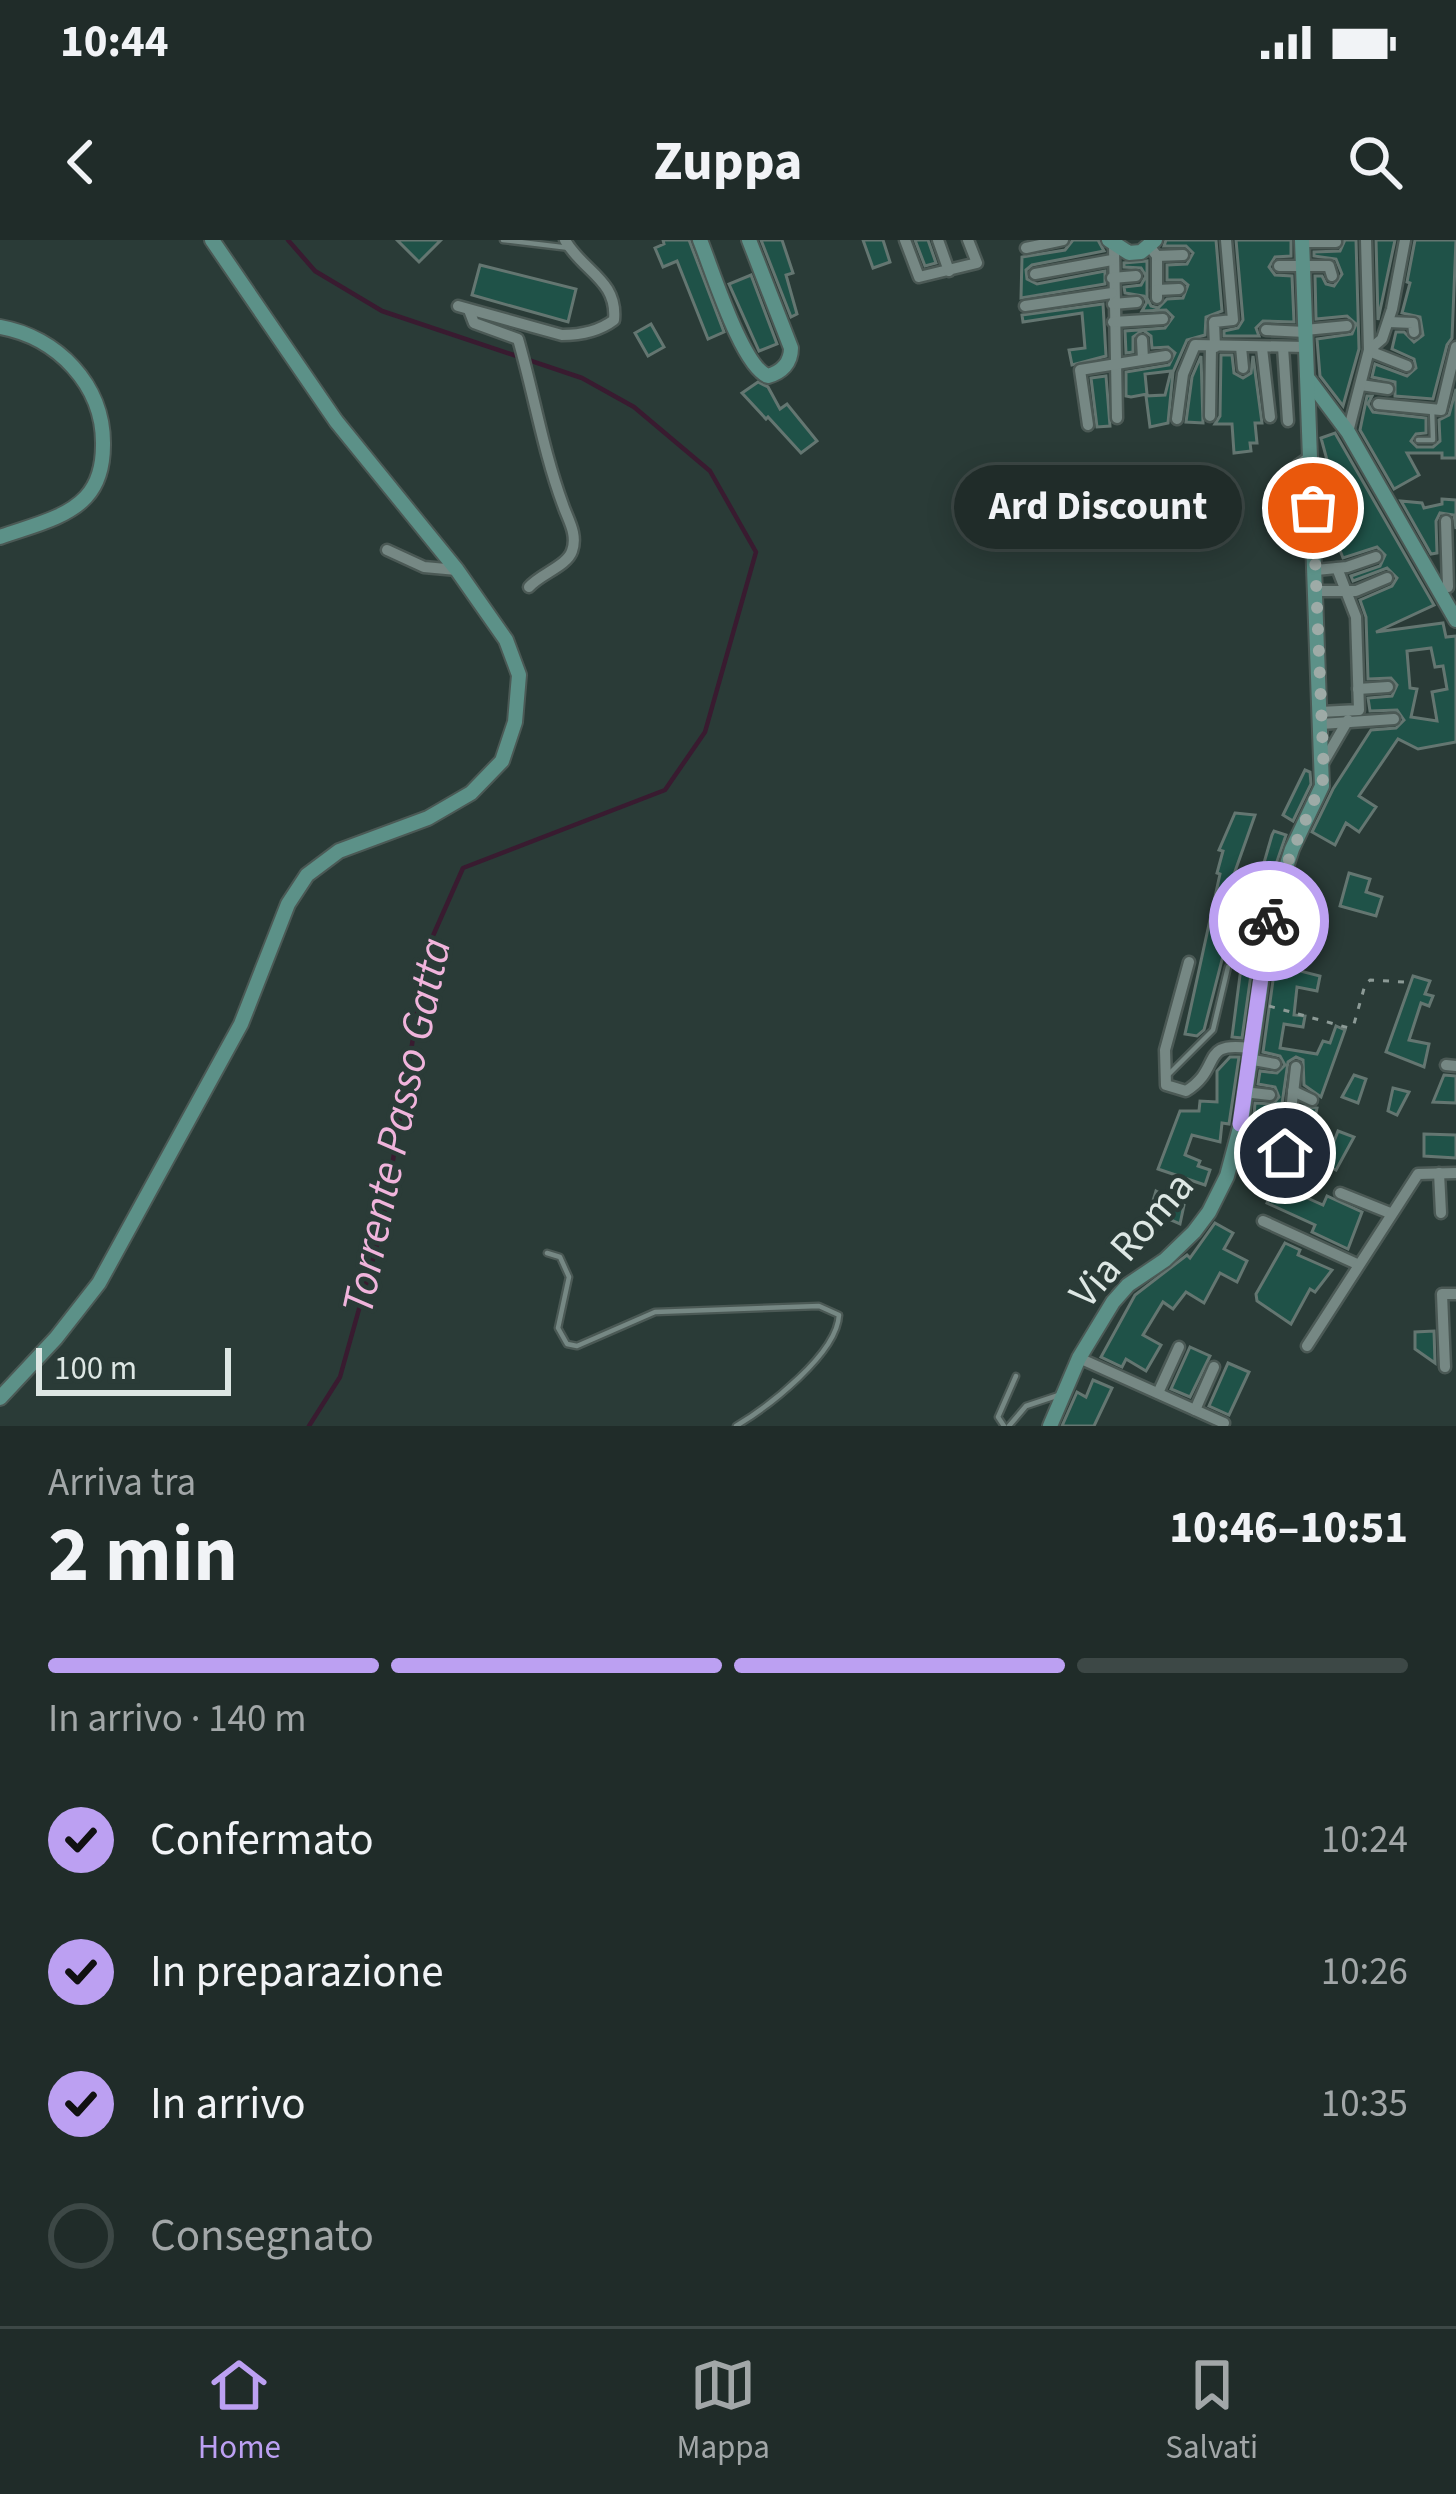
<!DOCTYPE html>
<html lang="it">
<meta charset="utf-8">
<style>
:root{--surface:#202c29;--page:#283431;--text:#f1f3f6;--muted:#a2a7a8;--line:#3d4846;--accent:#bca0f2}
body{margin:0;font-family:"Source Sans 3",sans-serif;background:var(--page);color:var(--text);height:100vh;display:flex;flex-direction:column;font-size:45px;white-space:nowrap}
*{box-sizing:border-box;margin:0}
p{font-size:39px;color:var(--muted)}
.icon{flex:none;width:66px;height:66px;fill:none;stroke:currentColor;stroke-width:2;stroke-linecap:round;stroke-linejoin:round}
.map{position:relative;height:1186px;overflow:hidden}
.side{display:flex;flex-direction:column;background:var(--surface);flex:1}
.side>*{flex:none}
.scale{position:absolute;left:36px;bottom:30px;width:195px;box-sizing:border-box;padding-left:12px;border:6px solid #dde7e4;border-top:0;font-size:33px;line-height:42px;white-space:nowrap;color:#dde7e4;-webkit-text-stroke:9px #2a3b37;paint-order:stroke}
.pin{position:absolute;display:grid;place-items:center;width:102px;height:102px;color:#fff;margin:-51px;border:6px solid #fff;border-radius:50%;box-shadow:0 3px 12px #0007}
.courier{position:absolute;display:grid;place-items:center;width:120px;height:120px;margin:-60px;border:9px solid #bca0f2;border-radius:50%;background:#fff;color:#222;box-shadow:0 3px 15px #0007}
.bubble{position:absolute;height:84px;border-radius:42px;background:var(--surface);box-shadow:0 6px 30px #0003,0 0 0 3px var(--line);font-size:39px;font-weight:700;line-height:84px;text-align:center}
.summary em{font-style:normal;font-weight:700}
.summary div{display:flex;flex-direction:column-reverse}
.summary{display:flex;align-items:center;justify-content:space-between;height:204px;padding:0 48px}
h1{font-size:78px;font-weight:700;line-height:90px}
.bar{display:grid;grid-template-columns:repeat(4,1fr);gap:18px 12px;align-content:center;height:144px;padding:0 48px}
.bar i{height:15px;border-radius:9px;background:var(--line)}
.bar .selected{background:var(--accent)}
.bar p{grid-column:span 4}
ol{padding:0 48px;list-style:none}
li{display:flex;align-items:center;gap:36px;height:132px}
li p{margin-inline-start:auto}
li .icon{padding:12px;border-radius:50%;background:var(--accent);color:#111;stroke-width:4}
li:last-child{color:var(--muted)}
li i{width:66px;height:66px;border:6px solid var(--line);border-radius:50%}
.status{display:flex;justify-content:space-between;align-items:center;height:84px;padding:0 60px;background:var(--surface);direction:ltr}
.status svg{height:33px;fill:currentColor}
header{display:flex;justify-content:space-between;align-items:center;height:156px;padding:0 48px;background:var(--surface);font-size:54px;font-weight:700}
.menu{display:flex;justify-content:space-around;align-items:center;height:168px;border-top:3px solid var(--line);background:var(--surface);font-size:33px;color:var(--muted)}
.menu a{display:grid;justify-items:center;gap:6px}
.menu .selected{color:var(--accent)}
.map>svg:first-child{display:block}
.lines{fill:none;stroke-linecap:round;stroke-linejoin:round}
.stream{stroke:#391b30;stroke-width:4.5}
.building{fill:#1f5248;stroke:#647671;stroke-width:3;fill-rule:evenodd}
.lane-casing{stroke:#4b5955;stroke-width:9}
.street-casing{stroke:#4b5955;stroke-width:15}
.secondary-casing{stroke:#4b5955;stroke-width:18}
.path{stroke:#8c9a96;stroke-width:3;stroke-dasharray:6 9;stroke-linecap:butt}
.lane{stroke:#768884;stroke-width:4.5}
.street{stroke:#768884;stroke-width:10}
.secondary{stroke:#5c9188;stroke-width:14}
.done{stroke:#9eaba7;stroke-width:12;stroke-dasharray:0 21.6}
.route{stroke:#bca0f2;stroke-width:15}
.labels{text-anchor:middle;dominant-baseline:central;stroke-width:9;stroke-linejoin:round;paint-order:stroke}
.street-label{font-size:42px;fill:#dde7e4;stroke:#2a3b37}
.water-label{font-size:45px;font-style:italic;fill:#f0b4dc;stroke:#2a3b37}
</style>
<div class="status"><b>10:44</b><svg viewBox="0 0 49 12"><path d="M0 12V9h3v3zM5 12V6h3v6zM10 12V3h3v9zM15 12V0h3v12zM26 1h20v11H26zM47 4h2v5h-2z"/></svg></div>
<header><svg class="icon" aria-label="back" viewBox="0 0 24 24"><path d="M15 5l-7 7 7 7"/></svg>Zuppa<svg class="icon" aria-label="search" viewBox="0 0 24 24"><circle cx="10" cy="10" r="6"/><path d="M15 15l6 6"/></svg></header>
<div class="map">
<svg width="1456" height="1186" viewBox="0 0 1456 1186">
<rect width="100%" height="100%" fill="#2a3b37"/>
<g class="lines">
<path class="stream" d="M288,0L315,31L382,71L582,138L634,167L710,231L756,312L705,492L665,550L463,628L428,707L382,987L340,1137L309,1186"/>
</g>
<g class="building">
<path d="M397,0H441L419,22Z"/>
<path d="M663,0H689L724,92L708,99L677,21L663,27L655,8L664,4Z"/>
<path d="M761,0H782L793,33L786,35L797,74L791,77Z"/>
<path d="M863,0H883L890,22L873,28Z"/>
<path d="M915,0H928L936,23L925,26Z"/>
<path d="M1073,0H1098L1104,11L1032,25L1026,30L1027,39L1037,44L1105,31V44L1021,58L1022,17L1065,10Z"/>
<path d="M1166,0H1216L1222,71L1206,77L1205,95L1187,100L1173,132L1168,183L1150,187L1146,156L1165,155L1171,131L1145,134L1147,154L1131,157L1126,156V132L1169,125L1175,113L1168,107L1152,108L1151,96L1143,90L1133,97V112L1126,113L1125,91L1165,88L1173,77L1166,70L1142,71L1147,62L1144,56L1125,53L1124,47L1141,45L1146,36L1141,28L1124,27V23L1147,21V58L1151,66L1158,68L1167,59L1183,58L1188,45L1182,40H1167V25L1187,24L1193,13L1186,6H1164Z"/>
<path d="M1236,0H1291V16L1275,17L1269,27L1275,35L1292,36L1294,82L1263,81L1256,88L1259,96H1224V91L1238,88L1243,80Z"/>
<path d="M1345,0H1356L1359,109L1343,166L1320,136L1317,99L1352,94L1356,84L1347,76L1316,79L1315,36H1322L1326,44L1334,46L1342,34L1336,19L1314,16V12L1340,11Z"/>
<path d="M1376,0H1395L1378,80Z"/>
<path d="M1415,0H1456L1452,98L1447,105L1433,159L1395,156V142L1372,137L1375,124L1407,136L1416,128L1414,119L1392,109L1396,92H1404L1414,102L1423,95L1420,77L1402,73L1410,43L1407,42Z"/>
<path d="M480,25L576,49L568,82L472,55Z"/>
<path d="M751,35L777,104L759,111L729,44Z"/>
<path d="M1103,64L1106,116L1072,125L1069,110L1085,108L1082,73L1023,82L1022,75Z"/>
<path d="M651,84L664,107L648,116L635,93Z"/>
<path d="M1221,115H1232L1234,133L1243,138L1251,133L1253,116L1262,183H1255L1257,203H1250L1251,211L1234,213L1232,184H1215L1220,176Z"/>
<path d="M1201,116L1203,183L1186,182L1192,137Z"/>
<path d="M1106,136L1110,186L1097,187L1091,138Z"/>
<path d="M758,142L768,147L780,169L787,164L817,201L801,213L768,177L766,179L742,153Z"/>
<path d="M1456,149V218H1442V213H1407L1419,235L1394,249L1360,190L1367,156H1372L1368,164L1373,172L1426,178V193L1416,194L1411,201L1417,207H1433L1440,201L1439,180L1449,175Z"/>
<path d="M1335,193L1434,365L1376,392L1443,383L1446,397L1456,396V502L1418,509L1398,499L1359,556L1376,567L1359,592L1346,583L1335,605L1312,592L1333,549L1371,490L1396,488L1404,480L1397,470L1370,471L1368,458L1392,456L1397,445L1391,438L1368,439L1366,377L1360,360L1392,346L1397,338L1387,328L1353,341L1351,336L1380,326L1385,315L1377,307L1343,318L1329,282L1342,275L1321,198ZM1431,408L1435,427L1443,426L1447,449L1432,452L1437,481L1411,477L1417,449L1410,448L1407,411Z"/>
<path d="M1442,259L1456,260V289L1454,275L1440,273L1436,281L1437,313L1431,314L1401,261L1422,263L1424,268L1442,264Z"/>
<path d="M1305,530L1310,532L1311,544L1293,581L1283,575Z"/>
<path d="M1235,573L1255,575L1232,640L1236,641L1232,664L1251,668L1272,595L1274,591L1286,595L1260,671L1242,798L1232,797L1242,720L1223,716L1204,790L1197,796L1185,794L1220,634L1217,633L1223,611L1219,610Z"/>
<path d="M1349,633L1370,639L1366,652L1382,657L1376,676L1340,666Z"/>
<path d="M1291,649L1309,653L1302,696L1293,695L1287,719L1298,722L1296,730L1320,736L1317,751L1297,747L1294,775L1305,776L1303,787L1284,784L1280,808L1317,814L1323,801L1330,803L1336,786L1345,790L1321,857L1304,845L1303,820L1296,817L1288,822L1280,878L1254,876L1255,863L1273,864L1279,857L1275,847L1258,844L1260,831L1277,833L1285,825L1280,816L1263,812L1282,676Z"/>
<path d="M1413,736L1430,741L1425,754L1433,756L1429,766L1421,763L1409,800L1429,804L1424,827L1386,812Z"/>
<path d="M1230,817H1239L1229,884L1222,883L1220,902L1192,895L1185,915L1200,921L1198,926L1210,930L1205,945L1158,929L1180,871H1199L1200,861L1217,862V831Z"/>
<path d="M1354,835L1366,839L1358,863L1342,857Z"/>
<path d="M1444,835L1456,836V863L1433,862Z"/>
<path d="M1393,848L1409,852L1397,875L1388,871Z"/>
<path d="M1301,866L1317,868L1312,890L1299,889Z"/>
<path d="M1338,891L1354,897L1336,930L1325,925Z"/>
<path d="M1424,894L1456,895V918L1424,916Z"/>
<path d="M1250,895L1278,898L1275,913L1280,925L1274,923L1269,937L1245,929Z"/>
<path d="M1276,944L1323,965L1327,956L1362,972L1348,1009L1312,992L1315,985L1267,963Z"/>
<path d="M1156,951L1184,965L1180,984L1150,971Z"/>
<path d="M1215,983L1233,993L1224,1009L1247,1021L1237,1042L1220,1033L1204,1063L1186,1052L1173,1069L1163,1062L1143,1095L1161,1105L1146,1131L1126,1119L1122,1127L1101,1117L1135,1055L1187,1015L1190,1018Z"/>
<path d="M1285,1003L1300,1010L1298,1015L1332,1030L1315,1052L1310,1049L1291,1084L1257,1061L1256,1054Z"/>
<path d="M1434,1091L1435,1123L1415,1109V1092Z"/>
<path d="M1190,1107L1210,1116L1190,1157L1171,1149Z"/>
<path d="M1228,1123L1249,1132L1229,1175L1209,1166Z"/>
<path d="M1093,1140L1112,1148L1094,1186H1062L1077,1152L1086,1157Z"/>
</g>
<g class="lines">
<defs>
<g id="lane">
<path d="M503,0L570,8"/>
<path d="M1418,200H1433L1432,169"/>
<path d="M1306,216L1296,223L1298,254L1306,261"/>
<path d="M1169,834L1213,790L1228,727"/>
<path d="M547,1013L560,1017L569,1037L558,1088L567,1104L577,1106L655,1072L819,1066L839,1075C837,1114 768,1167 736,1186"/>
<path d="M1004,1186L998,1177L1016,1136"/>
<path d="M1009,1186L1026,1166L1059,1155"/>
</g>
<g id="street">
<path d="M905,0L919,37L977,23L968,0"/>
<path d="M938,0L949,31"/>
<path d="M1366,0L1369,110"/>
<path d="M1302,2H1336"/>
<path d="M1114,7L1117,178"/>
<path d="M1150,7L1157,16V58"/>
<path d="M1026,8L1063,0"/>
<path d="M1157,16L1183,15"/>
<path d="M1279,26H1329L1332,36"/>
<path d="M1035,34L1112,20"/>
<path d="M1112,38L1136,36"/>
<path d="M1157,50L1179,49"/>
<path d="M1113,64L1137,62"/>
<path d="M458,66L562,95C581,95 598,92 614,80C618,40 582,31 565,0"/>
<path d="M1025,66L1112,53"/>
<path d="M469,70L474,83L518,99C534,154 543,211 563,265C568,280 578,294 572,311C567,326 540,334 529,347"/>
<path d="M1113,82L1163,79"/>
<path d="M1389,82L1413,83L1414,92"/>
<path d="M1266,90L1305,92"/>
<path d="M1305,90L1347,86"/>
<path d="M1142,100L1143,119"/>
<path d="M1215,107L1214,82L1233,80L1226,0"/>
<path d="M1241,107L1243,128"/>
<path d="M1283,107L1288,181"/>
<path d="M1262,108L1270,177"/>
<path d="M1369,111L1407,126"/>
<path d="M1361,145L1388,149"/>
<path d="M1378,164L1441,170L1456,107"/>
<path d="M1210,176L1211,106"/>
<path d="M1177,179L1183,134L1195,105L1306,107"/>
<path d="M1088,185L1080,130L1166,116"/>
<path d="M1348,192L1369,110L1382,99L1392,69L1405,0"/>
<path d="M1446,281L1448,347"/>
<path d="M387,310L424,327L457,330"/>
<path d="M1316,330L1347,327L1376,317"/>
<path d="M1316,351H1356L1387,338"/>
<path d="M1358,449L1388,447"/>
<path d="M1320,472L1359,470L1356,377L1337,328"/>
<path d="M1321,484L1394,479"/>
<path d="M1323,523L1348,480"/>
<path d="M1189,722L1165,810L1166,845L1186,851C1223,828 1199,801 1249,808"/>
<path d="M1248,819L1275,824"/>
<path d="M1446,825L1456,826"/>
<path d="M1293,851L1312,860"/>
<path d="M1244,852L1270,855"/>
<path d="M1241,884L1289,889L1296,827"/>
<path d="M1285,913L1289,889"/>
<path d="M1439,933L1441,973"/>
<path d="M1340,953L1390,973"/>
<path d="M1263,981L1357,1024"/>
<path d="M1307,1106L1418,934L1456,933"/>
<path d="M1079,1118L1224,1183"/>
<path d="M1445,1127L1442,1054H1456"/>
<path d="M1158,1153L1179,1107"/>
<path d="M1195,1170L1214,1127"/>
</g>
<g id="secondary">
<path d="M700,0C712,29 742,127 768,136C782,132 791,123 791,108L749,0"/>
<path d="M1109,0L1129,13L1141,12L1155,0"/>
<path d="M0,87C57,97 104,145 103,205C103,223 99,243 86,257C66,279 27,287 0,297"/>
<path d="M1309,140L1348,192L1456,380"/>
<path d="M0,1158L56,1098L99,1043L241,784L288,664L307,635L339,611L428,578L471,553L502,521L515,482L519,435L506,400L457,330L336,181L212,0"/>
<path d="M1050,1186L1079,1118L1113,1062L1128,1045L1165,1020L1194,992L1209,972L1227,936L1241,884L1271,673L1292,609L1322,546L1302,0"/>
</g>
</defs>
<use href="#lane" class="lane-casing"/>
<use href="#street" class="street-casing"/>
<use href="#secondary" class="secondary-casing"/>
<path class="path" d="M1269,766L1349,788L1354,784L1365,745L1370,740L1404,742"/>
<use href="#lane" class="lane"/>
<use href="#street" class="street"/>
<use href="#secondary" class="secondary"/>
</g>
<g class="lines">
<path class="done" d="M1269,681L1278,645L1324,537L1313,268"/>
<path class="route" d="M1269,681L1240,884L1289,889L1285,913"/>
</g>
<g class="labels">
<g class="street-label">
<text transform="translate(1132 1000) rotate(-49)">Via Roma</text>
</g>
<g class="water-label">
<text transform="translate(397 886) rotate(-78)">Torrente Passo Gatta</text>
</g>
</g>
</svg>
<div class="scale">100 m</div>
<div class="pin" style="left:1313px;top:268px;background:#ea580c"><svg class="icon" aria-label="bag" viewBox="0 0 24 24"><path d="M5 8h14l-1 12H6zM9 8a3 3 0 0 1 6 0"/></svg></div>
<div class="pin" style="left:1285px;top:913px;background:#1f2937"><svg class="icon" aria-label="home" viewBox="0 0 24 24"><path d="M3 11l9-7 9 7M6 9v11h12V9"/></svg></div>
<div class="courier" style="left:1269px;top:681px"><svg class="icon" aria-label="bike" viewBox="0 0 24 24"><circle cx="6" cy="16" r="4"/><circle cx="18" cy="16" r="4"/><path d="M6 16l4-8h5l3 8M10 8l3 8H6M13 5h3"/></svg></div>
<div class="bubble" style="left:954px;top:225px;width:288px">Ard Discount</div>
</div>
<section class="side">
<div class="summary"><div><h1>2 min</h1><p>Arriva tra</p></div><em>10:46–10:51</em></div>
<div class="bar"><i class="selected"></i><i class="selected"></i><i class="selected"></i><i></i><p>In arrivo · 140 m</p></div>
<ol>
<li><svg class="icon" aria-label="check" viewBox="0 0 24 24"><path d="M5 12l5 5 9-10"/></svg>Confermato<p>10:24</p></li>
<li><svg class="icon" aria-label="check" viewBox="0 0 24 24"><path d="M5 12l5 5 9-10"/></svg>In preparazione<p>10:26</p></li>
<li><svg class="icon" aria-label="check" viewBox="0 0 24 24"><path d="M5 12l5 5 9-10"/></svg>In arrivo<p>10:35</p></li>
<li><i></i>Consegnato</li>
</ol>
</section>
<nav class="menu">
<a class="selected"><svg class="icon" aria-label="home" viewBox="0 0 24 24"><path d="M3 11l9-7 9 7M6 9v11h12V9"/></svg>Home</a>
<a><svg class="icon" aria-label="map" viewBox="0 0 24 24"><path d="M3 6l6-2 6 2 6-2v14l-6 2-6-2-6 2zM9 4v14M15 6v14"/></svg>Mappa</a>
<a><svg class="icon" aria-label="saved" viewBox="0 0 24 24"><path d="M7 4h10v16l-5-4-5 4z"/></svg>Salvati</a>
</nav>
